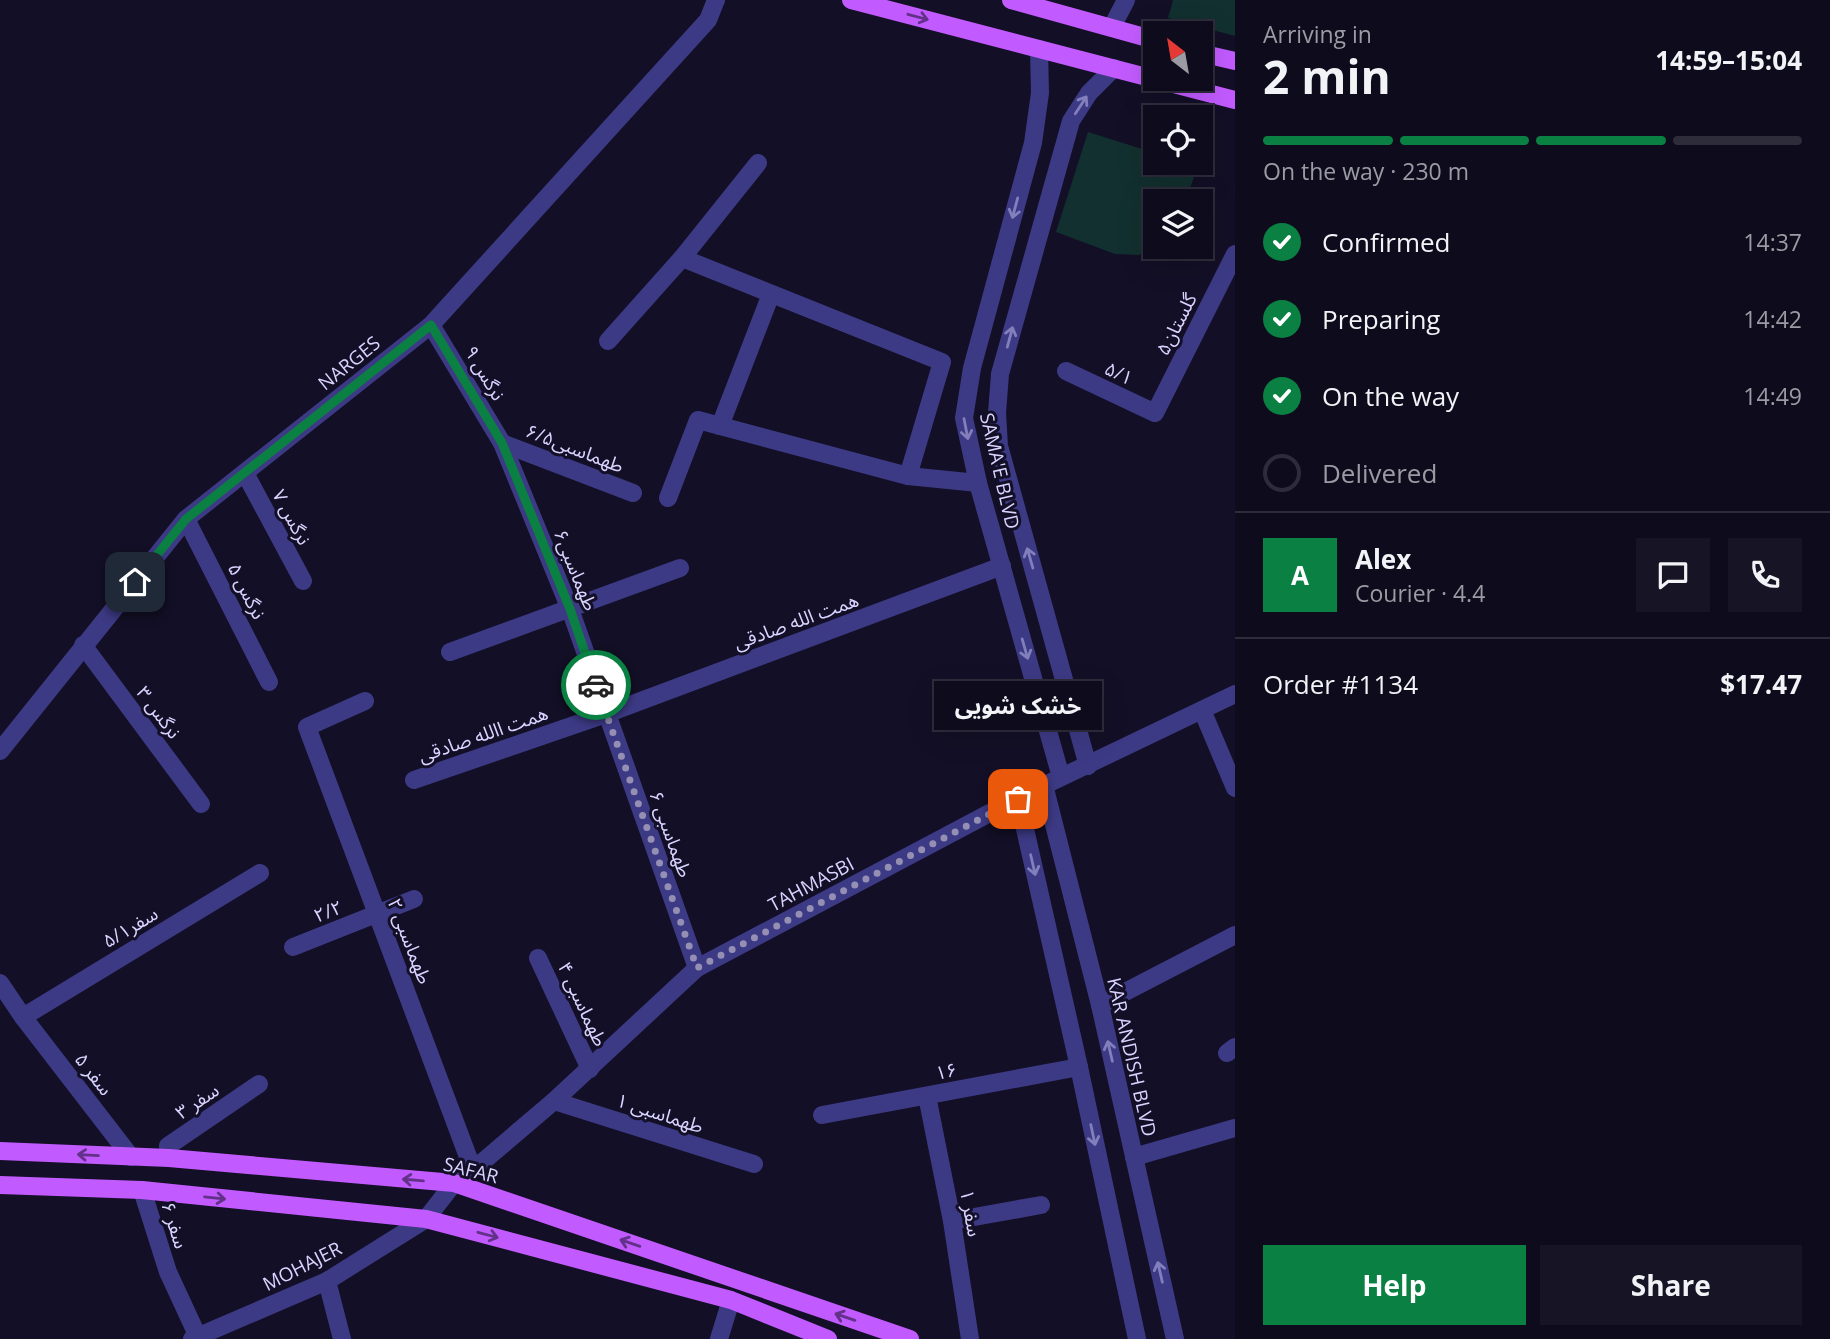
<!DOCTYPE html>
<meta charset="utf-8">
<style>
:root{--surface:#0e0b1c;--page:#171425;--text:#f1f3f6;--muted:#9b9ba3;--line:#2e2b3b;--accent:#0b8043}
body{margin:0;font-family:"Open Sans","Noto Sans Arabic",sans-serif;background:var(--page);color:var(--text);height:100vh;display:flex;flex-direction:column;font-size:26px;white-space:nowrap}
*{box-sizing:border-box;margin:0}
p{font-size:23px;color:var(--muted)}
.icon{flex:none;width:38px;height:38px;fill:none;stroke:currentColor;stroke-width:2;stroke-linecap:round;stroke-linejoin:round}
.map{position:relative;flex:1;overflow:hidden}
.details{display:flex;flex-direction:column;background:var(--surface);width:595px}
.details>*{flex:none}
.needle{width:46px;rotate:329deg}
.buttons{position:absolute;left:1143px;top:21px;display:grid;gap:14px}
.buttons a{display:grid;place-items:center;width:70px;height:70px;border-radius:0px;background:var(--surface);box-shadow:0 7px 28px #0002,0 0 0 2px var(--line);font-size:35px}
.pin{position:absolute;display:grid;place-items:center;width:60px;height:60px;color:#fff;margin:-30px;border-radius:14px;box-shadow:0 4px 10px #0006}
.courier{position:absolute;display:grid;place-items:center;width:70px;height:70px;margin:-35px;border:5px solid #0b8043;border-radius:50%;background:#fff;color:#222;box-shadow:0 2px 9px #0007}
.bubble{position:absolute;height:49px;border-radius:0px;background:var(--surface);box-shadow:0 7px 28px #0002,0 0 0 2px var(--line);font-size:23px;font-weight:700;line-height:49px;text-align:center}
.head em{font-style:normal;font-weight:700}
.head div{display:flex;flex-direction:column-reverse}
.head{display:flex;align-items:center;justify-content:space-between;height:119px;padding:0 28px}
h1{font-size:46px;font-weight:700;line-height:52px}
.bar{display:grid;grid-template-columns:repeat(4,1fr);gap:10px 7px;align-content:center;height:84px;padding:0 28px}
.bar i{height:9px;border-radius:5px;background:var(--line)}
.bar .active{background:var(--accent)}
.bar p{grid-column:span 4}
.line{display:flex;align-items:center;gap:18px;padding:0 28px;border-top:2px solid var(--line)}
.line div{flex:1}
.round{display:grid;place-items:center;flex:none;width:74px;height:74px;border-radius:0px;background:var(--page)}
ol{padding:0 28px;list-style:none}
li{display:flex;align-items:center;gap:21px;height:77px}
li p{margin-inline-start:auto}
li .icon{padding:7px;border-radius:50%;background:var(--accent);color:#fff;stroke-width:4}
li:last-child{color:var(--muted)}
li i{width:38px;height:38px;border:4px solid var(--line);border-radius:50%}
.primary-button{display:flex;gap:14px;margin-top:auto;padding:14px 28px}
.primary-button a{flex:1;height:80px;border-radius:0px;background:var(--accent);color:#fff;font-size:28px;font-weight:700;line-height:80px;text-align:center}
.primary-button a+a{background:var(--page);color:var(--text)}
main{display:flex;flex:1;min-height:0}
.map>svg:first-child{display:block}
.green{fill:#12302f}
.lines{fill:none;stroke-linecap:round;stroke-linejoin:round}
.minor{stroke:#3d3a85;stroke-width:18}
.major{stroke:#c25bff;stroke-width:18}
.oneway{stroke:#623188}
.oneway2{stroke:#837fbc}
.done{stroke:#948fb3;stroke-width:7;stroke-dasharray:0 12.6}
.route{stroke:#0b8043;stroke-width:9}
.labels{text-anchor:middle;dominant-baseline:central;stroke-width:6;stroke-linejoin:round;paint-order:stroke}
.street-label{font-size:19px;fill:#d9d4ff;stroke:#130f26}
</style>
<main>
<div class="map">
<svg width="1235" height="1339" viewBox="0 0 1235 1339">
<rect width="100%" height="100%" fill="#130f26"/>
<g class="green">
<path d="M1173,0H1235V36L1168,18Z"/>
<path d="M1088,132L1155,153V163H1186L1198,167L1185,201H1155V245L1139,255L1115,254L1056,232Z"/>
</g>
<g class="lines">
<g class="minor">
<path d="M1112,27L1126,0"/>
<path d="M1039,49L1040,93L1033,143L972,368L964,418L978,483L1061,777"/>
<path d="M682,258L942,362L908,476"/>
<path d="M431,325L502,443L570,609L697,968"/>
<path d="M608,341L682,258L758,163"/>
<path d="M1066,371L1155,413L1235,254"/>
<path d="M720,426L771,294"/>
<path d="M502,443L633,493"/>
<path d="M245,473L303,581"/>
<path d="M668,498L698,420L908,476L978,483"/>
<path d="M186,519L269,682"/>
<path d="M83,645L201,804"/>
<path d="M450,652L680,568"/>
<path d="M365,701L307,727L473,1170"/>
<path d="M1202,710L1235,788"/>
<path d="M0,751L186,519L431,325L708,20L716,0"/>
<path d="M1088,766L999,446L997,413L1000,374L1071,121L1089,93L1114,68"/>
<path d="M414,780L606,714L1002,566"/>
<path d="M1044,785L1100,1005L1175,1339"/>
<path d="M1018,798L1079,1067L1137,1339"/>
<path d="M293,947L414,899"/>
<path d="M538,958L590,1069"/>
<path d="M0,983L23,1017L131,1157"/>
<path d="M1100,1005L1235,935"/>
<path d="M23,1017L260,873"/>
<path d="M1227,1053L1235,1047"/>
<path d="M927,1096L952,1221L970,1339"/>
<path d="M554,1101L754,1164"/>
<path d="M822,1115L1079,1067"/>
<path d="M1134,1157L1235,1128"/>
<path d="M169,1158L168,1146L259,1084"/>
<path d="M142,1190L168,1272L199,1339"/>
<path d="M952,1221L1041,1205"/>
<path d="M327,1281L342,1339"/>
<path d="M192,1339L327,1281L426,1219L454,1183L473,1170L554,1101L697,968L1018,798L1235,694"/>
<path d="M719,1339L731,1300"/>
</g>
<g class="major">
<path d="M851,0L1235,100"/>
<path d="M1011,0L1155,40"/>
<path d="M1200,53L1235,61"/>
<path d="M0,1151L169,1158L454,1183L910,1339"/>
<path d="M0,1185L142,1190L426,1219L731,1300L828,1339"/>
</g>
</g>
<defs><path id="oneway-shaft" d="M-6 0H5M1.5-3L5.5 0L1.5 3" fill="none" stroke-width="1.6" stroke-linecap="round" stroke-linejoin="round" transform="scale(1.75)"/></defs>
<g class="oneway">
<use href="#oneway-shaft" transform="translate(918 17) rotate(15)"/>
<use href="#oneway-shaft" transform="translate(88 1155) rotate(-177)"/>
<use href="#oneway-shaft" transform="translate(413 1180) rotate(-175)"/>
<use href="#oneway-shaft" transform="translate(215 1198) rotate(6)"/>
<use href="#oneway-shaft" transform="translate(488 1235) rotate(15)"/>
<use href="#oneway-shaft" transform="translate(630 1243) rotate(-161)"/>
<use href="#oneway-shaft" transform="translate(845 1317) rotate(-161)"/>
</g>
<g class="oneway2">
<use href="#oneway-shaft" transform="translate(1081 105) rotate(-57)"/>
<use href="#oneway-shaft" transform="translate(1015 208) rotate(105)"/>
<use href="#oneway-shaft" transform="translate(1010 337) rotate(-75)"/>
<use href="#oneway-shaft" transform="translate(966 429) rotate(79)"/>
<use href="#oneway-shaft" transform="translate(1030 558) rotate(-106)"/>
<use href="#oneway-shaft" transform="translate(1025 649) rotate(74)"/>
<use href="#oneway-shaft" transform="translate(1033 865) rotate(77)"/>
<use href="#oneway-shaft" transform="translate(1110 1051) rotate(-103)"/>
<use href="#oneway-shaft" transform="translate(1093 1135) rotate(78)"/>
<use href="#oneway-shaft" transform="translate(1160 1272) rotate(-103)"/>
</g>
<g class="lines">
<path class="done" d="M596,685L697,968L1018,799"/>
<path class="route" d="M135,582L186,519L431,325L502,443L570,609L596,685"/>
</g>
<g class="labels">
<g class="street-label">
<text transform="translate(1176 324) rotate(-63)">گلستان۵</text>
<text transform="translate(349 363) rotate(-39)">NARGES</text>
<text transform="translate(485 373) rotate(59)">۹ نرگس</text>
<text transform="translate(1119 373) rotate(25)">۵/۱</text>
<text transform="translate(575 448) rotate(21)">۶/۵طهماسبی</text>
<text transform="translate(1000 471) rotate(77)">SAMA'E BLVD</text>
<text transform="translate(292 517) rotate(62)">۷ نرگس</text>
<text transform="translate(576 570) rotate(68)">۶طهماسبی</text>
<text transform="translate(247 591) rotate(63)">۵ نرگس</text>
<text transform="translate(796 621) rotate(-20)">همت الله صادقی</text>
<text transform="translate(159 712) rotate(53)">۳ نرگس</text>
<text transform="translate(483 734) rotate(-19)">همت االله صادقی</text>
<text transform="translate(671 834) rotate(70)">۶ طهماسبی</text>
<text transform="translate(811 884) rotate(-28)">TAHMASBI</text>
<text transform="translate(328 911) rotate(-21)">۲/۲</text>
<text transform="translate(130 927) rotate(-31)">۵/۱سفر</text>
<text transform="translate(410 941) rotate(69)">۲ طهماسبی</text>
<text transform="translate(583 1004) rotate(65)">۴ طهماسبی</text>
<text transform="translate(1132 1057) rotate(77)">KAR ANDISH BLVD</text>
<text transform="translate(946 1071) rotate(-11)">۱۶</text>
<text transform="translate(94 1074) rotate(52)">۵ سفر</text>
<text transform="translate(197 1101) rotate(-34)">۳ سفر</text>
<text transform="translate(660 1113) rotate(18)">۱ طهماسبی</text>
<text transform="translate(471 1170) rotate(14)">SAFAR</text>
<text transform="translate(971 1213) rotate(80)">۱ سفر</text>
<text transform="translate(175 1225) rotate(72)">۶ سفر</text>
<text transform="translate(302 1266) rotate(-27)">MOHAJER</text>
</g>
</g>
</svg>
<div class="buttons">
<a><svg class="needle" viewBox="-14 -14 28 28"><path d="M0-13l5 13h-10z" fill="#e53935"/><path d="M0 13l5-13h-10z" fill="#9b9ba3"/></svg></a>
<a><svg class="icon" aria-label="locate" viewBox="0 0 24 24"><circle cx="12" cy="12" r="6"/><path d="M12 2v4M12 18v4M2 12h4M18 12h4"/></svg></a>
<a><svg class="icon" aria-label="layers" viewBox="0 0 24 24"><path d="M12 4l9 5-9 5-9-5zM3 14l9 5 9-5"/></svg></a>
</div>
<div class="pin" style="left:1018px;top:799px;background:#ea580c"><svg class="icon" aria-label="bag" viewBox="0 0 24 24"><path d="M5 8h14l-1 12H6zM9 8a3 3 0 0 1 6 0"/></svg></div>
<div class="pin" style="left:135px;top:582px;background:#1f2937"><svg class="icon" aria-label="home" viewBox="0 0 24 24"><path d="M3 11l9-7 9 7M6 9v11h12V9"/></svg></div>
<div class="courier" style="left:596px;top:685px"><svg class="icon" aria-label="car" viewBox="0 0 24 24"><path d="M5 17H2v-5l4-1 3-4h7l3 4 3 1v5h-3M9 17h6M6 11h13"/><circle cx="7" cy="17" r="2"/><circle cx="17" cy="17" r="2"/></svg></div>
<div class="bubble" style="left:934px;top:681px;width:168px">خشک شویی</div>
</div>
<section class="details">
<div class="head"><div><h1>2 min</h1><p>Arriving in</p></div><em>14:59–15:04</em></div>
<div class="bar"><i class="active"></i><i class="active"></i><i class="active"></i><i></i><p>On the way · 230 m</p></div>
<ol>
<li><svg class="icon" aria-label="check" viewBox="0 0 24 24"><path d="M5 12l5 5 9-10"/></svg>Confirmed<p>14:37</p></li>
<li><svg class="icon" aria-label="check" viewBox="0 0 24 24"><path d="M5 12l5 5 9-10"/></svg>Preparing<p>14:42</p></li>
<li><svg class="icon" aria-label="check" viewBox="0 0 24 24"><path d="M5 12l5 5 9-10"/></svg>On the way<p>14:49</p></li>
<li><i></i>Delivered</li>
</ol>
<div class="line" style="height:126px"><b class="round" style="background:var(--accent);color:#fff">A</b><div><b>Alex</b><p>Courier · 4.4</p></div><a class="round"><svg class="icon" aria-label="chat" viewBox="0 0 24 24"><path d="M4 5h16v11H9l-5 4z"/></svg></a><a class="round"><svg class="icon" aria-label="phone" viewBox="0 0 24 24"><path d="M5 4h4l2 5-3 2q2 4 5 5l2-3 5 2v4C11 20 4 13 5 4z"/></svg></a></div>
<div class="line" style="height:91px"><div>Order #1134</div><b>$17.47</b></div>
<div class="primary-button"><a>Help</a><a>Share</a></div>
</section>
</main>
